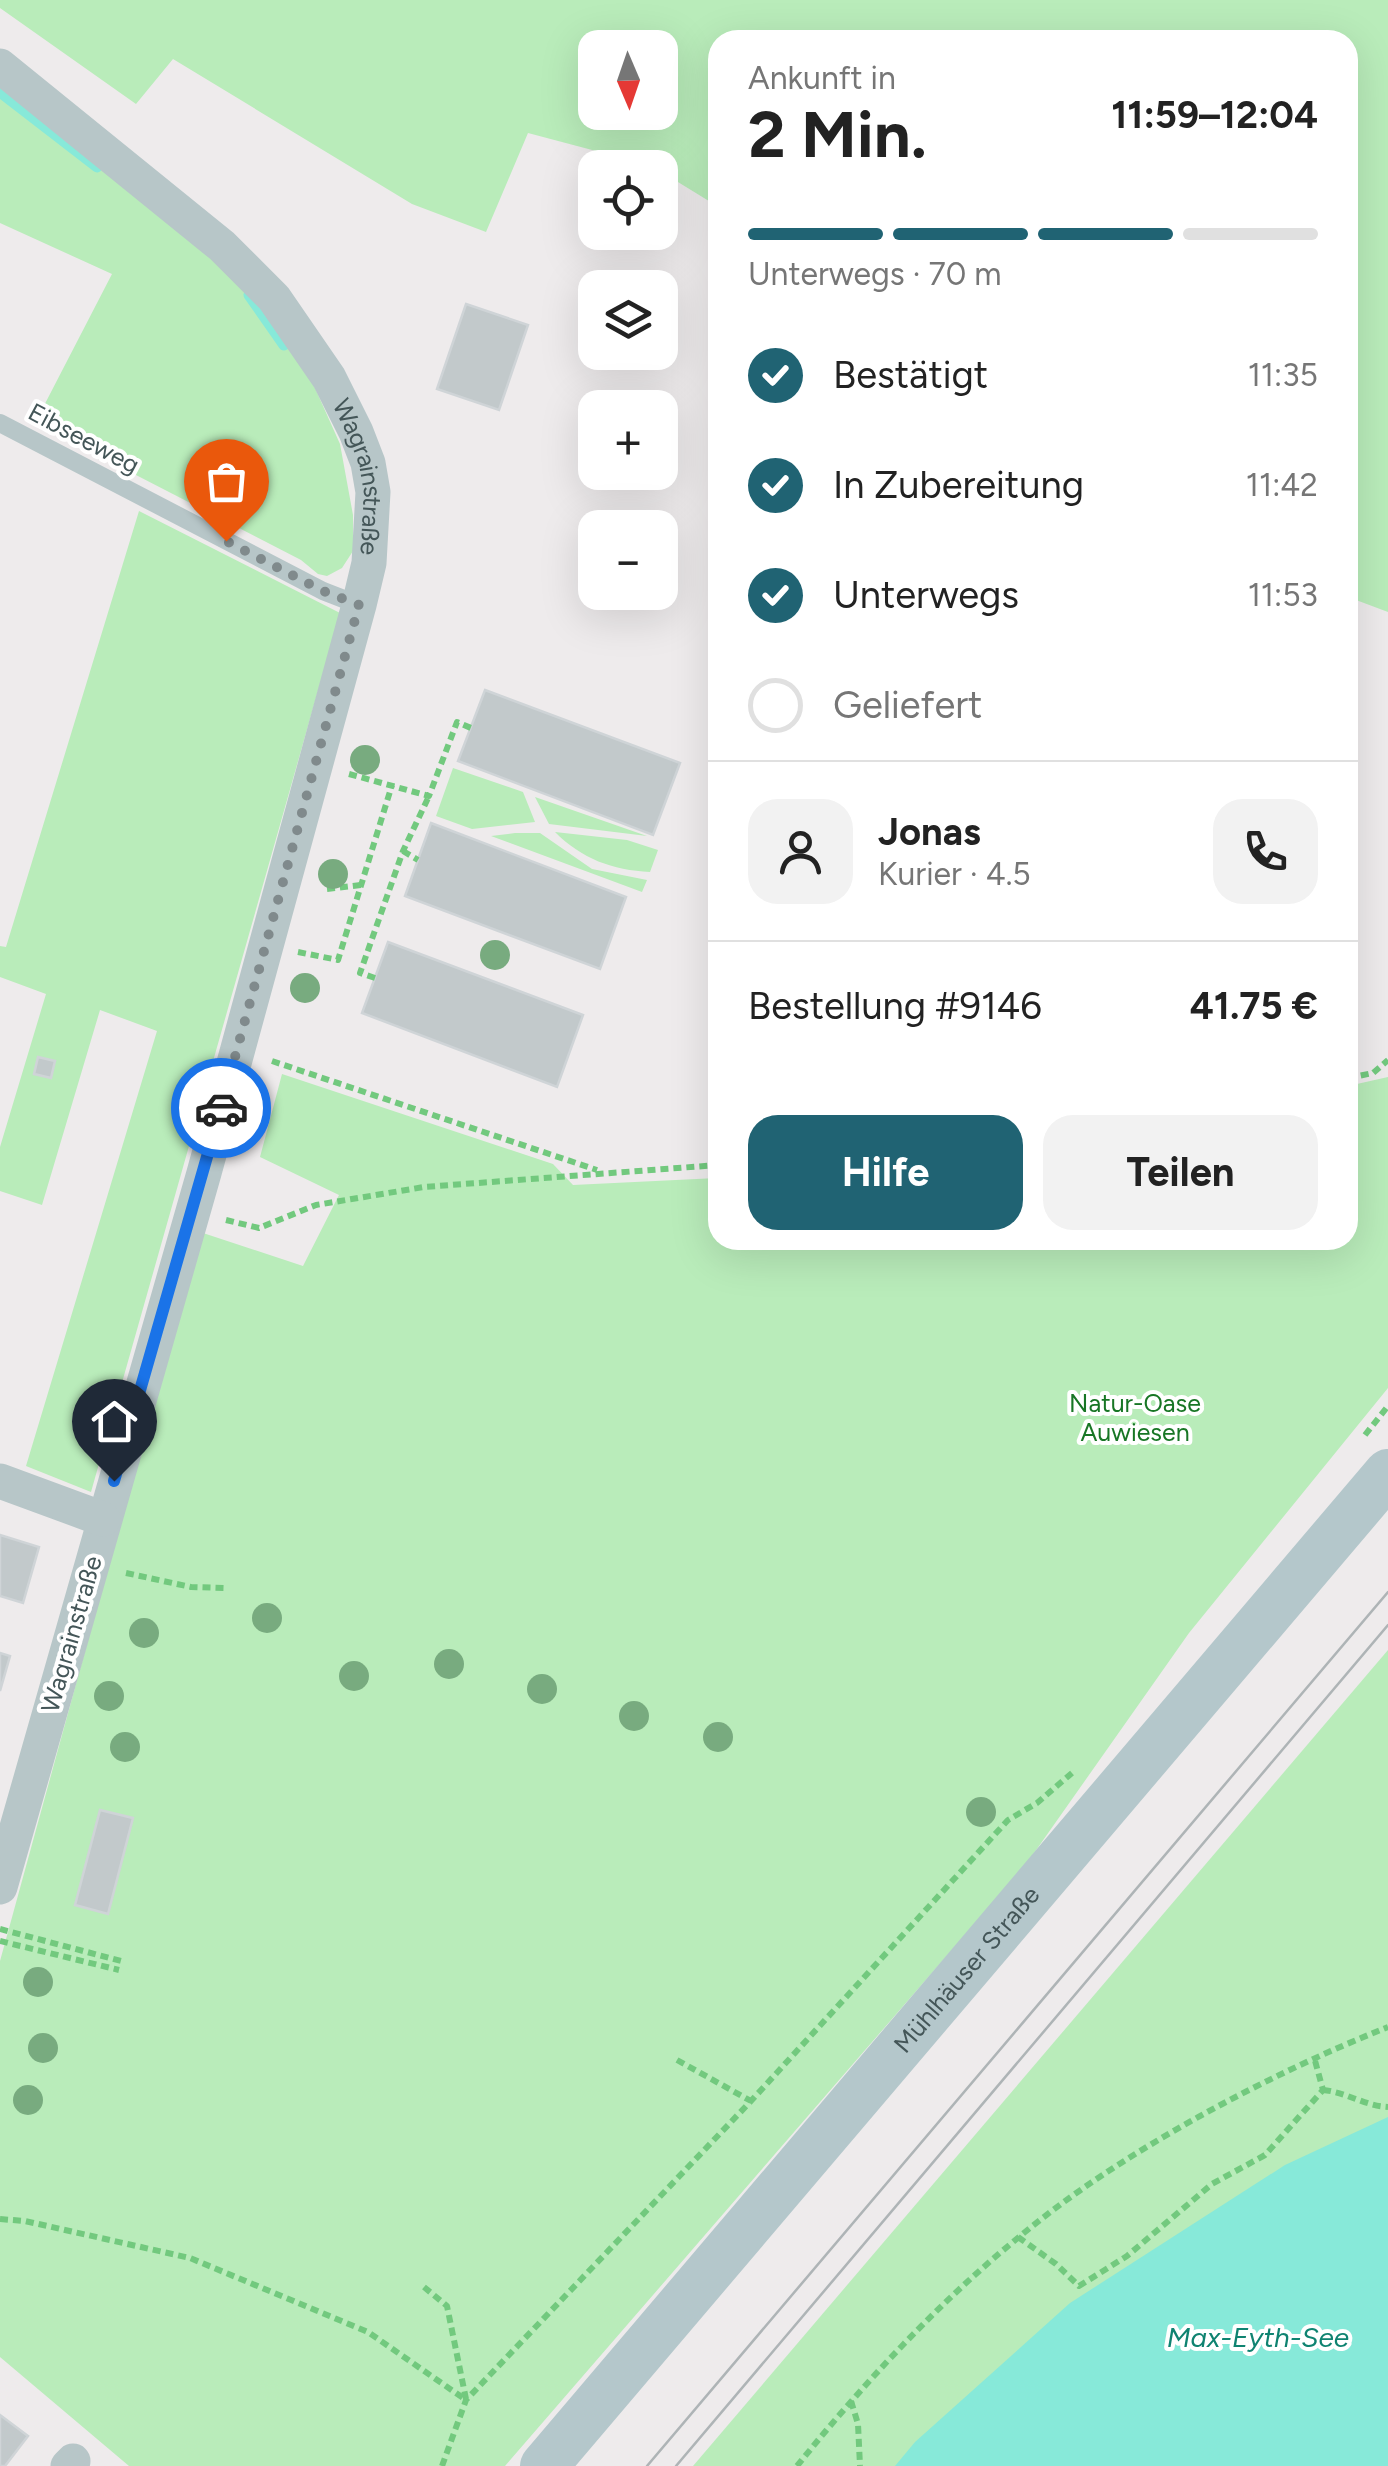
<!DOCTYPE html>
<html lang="de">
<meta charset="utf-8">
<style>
:root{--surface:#fff;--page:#f2f2f2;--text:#222;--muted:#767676;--line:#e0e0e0;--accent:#206373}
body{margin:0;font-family:Figtree,sans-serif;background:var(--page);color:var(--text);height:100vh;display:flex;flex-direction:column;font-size:38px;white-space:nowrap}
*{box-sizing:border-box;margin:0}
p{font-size:32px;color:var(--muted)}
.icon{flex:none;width:55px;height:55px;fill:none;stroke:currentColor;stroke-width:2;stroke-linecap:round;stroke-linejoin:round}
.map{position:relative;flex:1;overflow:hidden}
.details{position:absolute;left:708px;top:30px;width:650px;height:1220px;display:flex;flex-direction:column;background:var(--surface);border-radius:30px;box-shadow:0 10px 40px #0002}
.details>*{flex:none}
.needle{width:65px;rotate:178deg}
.buttons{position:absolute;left:578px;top:30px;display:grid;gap:20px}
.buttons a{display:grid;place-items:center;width:100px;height:100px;border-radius:20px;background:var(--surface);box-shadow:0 10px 40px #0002;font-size:50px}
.pin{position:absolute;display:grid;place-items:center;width:85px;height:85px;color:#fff;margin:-102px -42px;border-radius:50% 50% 50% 0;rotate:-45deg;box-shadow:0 0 10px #0007}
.pin .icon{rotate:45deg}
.courier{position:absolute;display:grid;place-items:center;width:100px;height:100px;margin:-50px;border:8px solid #1a73e8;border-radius:50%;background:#fff;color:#222;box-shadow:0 2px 12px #0007}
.head em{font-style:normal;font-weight:700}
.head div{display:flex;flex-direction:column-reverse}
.head{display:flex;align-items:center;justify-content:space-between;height:170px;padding:0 40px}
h1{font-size:65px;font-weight:700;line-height:75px}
.bar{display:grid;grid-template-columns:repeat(4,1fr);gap:15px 10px;align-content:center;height:120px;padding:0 40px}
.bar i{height:12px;border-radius:8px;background:var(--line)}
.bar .active{background:var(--accent)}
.bar p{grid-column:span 4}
.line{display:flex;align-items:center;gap:25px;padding:0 40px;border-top:2px solid var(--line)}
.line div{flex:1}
.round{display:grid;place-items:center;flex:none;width:105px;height:105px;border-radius:30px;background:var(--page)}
ol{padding:0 40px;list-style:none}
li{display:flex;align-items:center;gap:30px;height:110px}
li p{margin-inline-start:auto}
li .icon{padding:10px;border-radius:50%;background:var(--accent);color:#fff;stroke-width:4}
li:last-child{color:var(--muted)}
li i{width:55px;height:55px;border:5px solid var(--line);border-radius:50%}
.action{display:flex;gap:20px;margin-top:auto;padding:20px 40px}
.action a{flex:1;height:115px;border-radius:30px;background:var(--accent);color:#fff;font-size:40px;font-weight:700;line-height:115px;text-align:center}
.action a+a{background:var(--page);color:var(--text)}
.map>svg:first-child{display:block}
.green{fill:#b9ecba;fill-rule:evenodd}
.water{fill:#87e9d9}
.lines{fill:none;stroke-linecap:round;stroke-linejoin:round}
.stream{stroke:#87e9d9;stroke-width:11}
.building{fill:#c2c9cb;stroke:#cfd4d7;stroke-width:2.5}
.path{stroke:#72c97e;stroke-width:6;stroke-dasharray:8 5;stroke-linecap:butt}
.lane{stroke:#b7c6c8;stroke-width:18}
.street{stroke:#b7c6c8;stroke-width:35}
.secondary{stroke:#b4c7cb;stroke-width:48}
.tram{stroke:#aeb4b6;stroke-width:2.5}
.tree{fill:#78ab7f}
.done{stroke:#808a8c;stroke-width:10;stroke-dasharray:0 18}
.route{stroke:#1a73e8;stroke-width:12}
.labels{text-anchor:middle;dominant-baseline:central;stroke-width:8;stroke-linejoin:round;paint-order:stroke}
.street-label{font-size:25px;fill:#445658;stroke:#fff}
.park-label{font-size:25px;fill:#187625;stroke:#fff}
.water-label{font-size:28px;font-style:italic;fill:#0f8371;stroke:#fff}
</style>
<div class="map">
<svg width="1388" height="2466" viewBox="0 0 1388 2466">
<rect width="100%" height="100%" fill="#eeebec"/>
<g class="green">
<path d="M0,0H1388V612L1348,597V40H718L717,206L660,171V168L528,133L486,232L412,204L173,59L136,104L0,8ZM595,48H660V112H595Z"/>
<path d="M0,84L268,305L311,379L340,444L353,515V551L342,568L327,576L318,574L301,560L35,423L112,274L0,223Z"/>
<path d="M139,511L340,613L91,1492L26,1466L157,1031L100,1010L42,1205L0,1191V1147L46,994L0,977V946L6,947Z"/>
<path d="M453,768L523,792L535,822L472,829L436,816Z"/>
<path d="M535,797L647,836L549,824Z"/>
<path d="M555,832L627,840L658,850L650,872C612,870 582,859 555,832Z"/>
<path d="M515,833H540L592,869L647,880L642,892L491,836Z"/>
<path d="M282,1074L553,1164L573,1185L717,1178L718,1240H1348V1086L1388,1077V1388L1189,1633L1027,1863L505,2466H129L0,2357V1961L200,1232L303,1266L339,1195L260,1157Z"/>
<path d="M1388,1650V2466H693Z"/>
</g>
<path class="water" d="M1388,2117V2466H895L915,2442L1070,2303L1285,2165Z"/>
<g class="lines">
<g class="stream">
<path d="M0,92L97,167"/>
<path d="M249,295L284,345"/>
</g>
</g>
<g class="building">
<path d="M466,304L528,325L499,410L437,389Z"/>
<path d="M485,690L680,763L653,835L458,761Z"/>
<path d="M431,823L626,897L600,969L405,896Z"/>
<path d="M388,942L583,1015L557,1087L362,1013Z"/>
<path d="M38,1057L55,1061L51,1078L34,1074Z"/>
<path d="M0,1535L39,1547L23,1603L0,1596Z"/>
<path d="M0,1653L10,1656L0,1691Z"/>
<path d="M100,1810L133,1818L108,1914L75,1905Z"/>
<path d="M0,2415L28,2436L5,2466H0Z"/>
</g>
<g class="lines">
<g class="path">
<path d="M349,774L429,796L457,722L471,728"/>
<path d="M403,851L418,860"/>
<path d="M327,889L361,885"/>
<path d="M298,952L338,960L392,785"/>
<path d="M375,978L360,973L403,851L429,796"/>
<path d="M272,1061L597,1170"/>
<path d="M1348,1078L1373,1073L1388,1060"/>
<path d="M226,1220L259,1228L316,1205L424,1187L718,1165"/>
<path d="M1365,1435L1388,1406"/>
<path d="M126,1573L191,1587L225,1588"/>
<path d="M0,1929L121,1961"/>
<path d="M0,1941L119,1970"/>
<path d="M677,2060L751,2101"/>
<path d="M1323,2090C1346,2092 1365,2106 1388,2107"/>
<path d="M0,2219L25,2221L190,2258L368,2332L466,2400"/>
<path d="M1018,2237L1056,2264L1079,2286L1127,2256L1212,2184L1265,2155L1323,2090L1314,2057"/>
<path d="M424,2287L447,2306L466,2399"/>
<path d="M851,2401L858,2424L860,2466"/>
<path d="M442,2466L466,2400L751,2101L1008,1820L1037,1803L1072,1773"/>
<path d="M797,2466C863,2384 937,2304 1019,2237C1119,2153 1267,2075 1388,2027"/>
</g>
<path class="lane" d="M0,423L323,591L359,605"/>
<g class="street">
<path id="s1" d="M0,66L222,246L274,298L329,378L356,432L368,463L373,492L369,563L359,605L204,1173L0,1887"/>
<path d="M0,1481L103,1519"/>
<path d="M68,2466L73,2461"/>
</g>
<path class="secondary" id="s2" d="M544,2466L1388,1473"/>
<g class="tram">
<path d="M647,2466L1388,1592"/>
<path d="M676,2466L1388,1625"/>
</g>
</g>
<g class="tree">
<circle cx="365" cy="760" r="15"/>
<circle cx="333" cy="874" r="15"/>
<circle cx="495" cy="955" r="15"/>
<circle cx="305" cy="988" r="15"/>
<circle cx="267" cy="1618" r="15"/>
<circle cx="144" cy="1633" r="15"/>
<circle cx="449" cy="1664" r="15"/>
<circle cx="354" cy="1676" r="15"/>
<circle cx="542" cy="1689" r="15"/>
<circle cx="109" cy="1696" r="15"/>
<circle cx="634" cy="1716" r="15"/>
<circle cx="718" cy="1737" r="15"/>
<circle cx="125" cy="1747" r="15"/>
<circle cx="981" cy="1812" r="15"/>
<circle cx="38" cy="1982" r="15"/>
<circle cx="43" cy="2048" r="15"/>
<circle cx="28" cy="2100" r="15"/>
</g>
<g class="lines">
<path class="done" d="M221,1108L359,605L323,591L226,541"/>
<path class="route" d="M114,1481L221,1108"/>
</g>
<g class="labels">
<g class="street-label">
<text transform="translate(84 438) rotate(28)">Eibseeweg</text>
<text stroke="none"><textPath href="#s1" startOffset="562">Wagrainstraße</textPath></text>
<text transform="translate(71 1634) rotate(-74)">Wagrainstraße</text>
<text stroke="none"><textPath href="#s2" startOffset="652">Mühlhäuser Straße</textPath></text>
</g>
<g class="park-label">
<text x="1135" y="1403">Natur-Oase<tspan x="1135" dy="29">Auwiesen</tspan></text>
</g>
<g class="water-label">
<text x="1258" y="2337">Max-Eyth-See</text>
</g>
</g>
</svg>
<div class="buttons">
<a><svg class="needle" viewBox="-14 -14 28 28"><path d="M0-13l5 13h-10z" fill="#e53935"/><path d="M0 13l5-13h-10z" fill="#767676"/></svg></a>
<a><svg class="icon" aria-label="locate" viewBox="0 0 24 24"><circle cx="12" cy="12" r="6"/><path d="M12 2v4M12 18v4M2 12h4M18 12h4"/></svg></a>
<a><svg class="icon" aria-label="layers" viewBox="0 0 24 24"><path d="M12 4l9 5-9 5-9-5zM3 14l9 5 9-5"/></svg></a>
<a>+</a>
<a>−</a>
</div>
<div class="pin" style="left:226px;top:541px;background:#ea580c"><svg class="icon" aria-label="bag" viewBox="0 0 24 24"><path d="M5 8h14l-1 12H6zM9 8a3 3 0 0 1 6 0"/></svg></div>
<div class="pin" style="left:114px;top:1481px;background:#1f2937"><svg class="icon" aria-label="home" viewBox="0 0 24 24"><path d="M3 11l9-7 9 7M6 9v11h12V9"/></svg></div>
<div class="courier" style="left:221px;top:1108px"><svg class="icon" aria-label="car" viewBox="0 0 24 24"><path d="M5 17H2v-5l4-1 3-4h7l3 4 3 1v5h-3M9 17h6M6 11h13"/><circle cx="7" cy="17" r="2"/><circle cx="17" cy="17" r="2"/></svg></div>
<section class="details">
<div class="head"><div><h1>2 Min.</h1><p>Ankunft in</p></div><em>11:59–12:04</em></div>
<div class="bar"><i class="active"></i><i class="active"></i><i class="active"></i><i></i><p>Unterwegs · 70 m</p></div>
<ol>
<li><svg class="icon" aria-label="check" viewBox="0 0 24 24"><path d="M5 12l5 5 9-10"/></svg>Bestätigt<p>11:35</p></li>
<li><svg class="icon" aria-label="check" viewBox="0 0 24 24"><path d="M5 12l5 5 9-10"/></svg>In Zubereitung<p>11:42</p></li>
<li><svg class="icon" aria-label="check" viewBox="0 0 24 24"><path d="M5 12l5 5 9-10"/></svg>Unterwegs<p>11:53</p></li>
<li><i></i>Geliefert</li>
</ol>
<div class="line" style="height:180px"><a class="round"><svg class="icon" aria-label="person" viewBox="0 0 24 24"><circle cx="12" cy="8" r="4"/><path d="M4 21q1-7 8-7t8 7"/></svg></a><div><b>Jonas</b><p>Kurier · 4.5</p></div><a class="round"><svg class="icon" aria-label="phone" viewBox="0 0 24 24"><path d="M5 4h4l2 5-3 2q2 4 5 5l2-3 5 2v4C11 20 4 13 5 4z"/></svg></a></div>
<div class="line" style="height:130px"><div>Bestellung #9146</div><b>41.75 €</b></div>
<div class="action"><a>Hilfe</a><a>Teilen</a></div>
</section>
</div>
